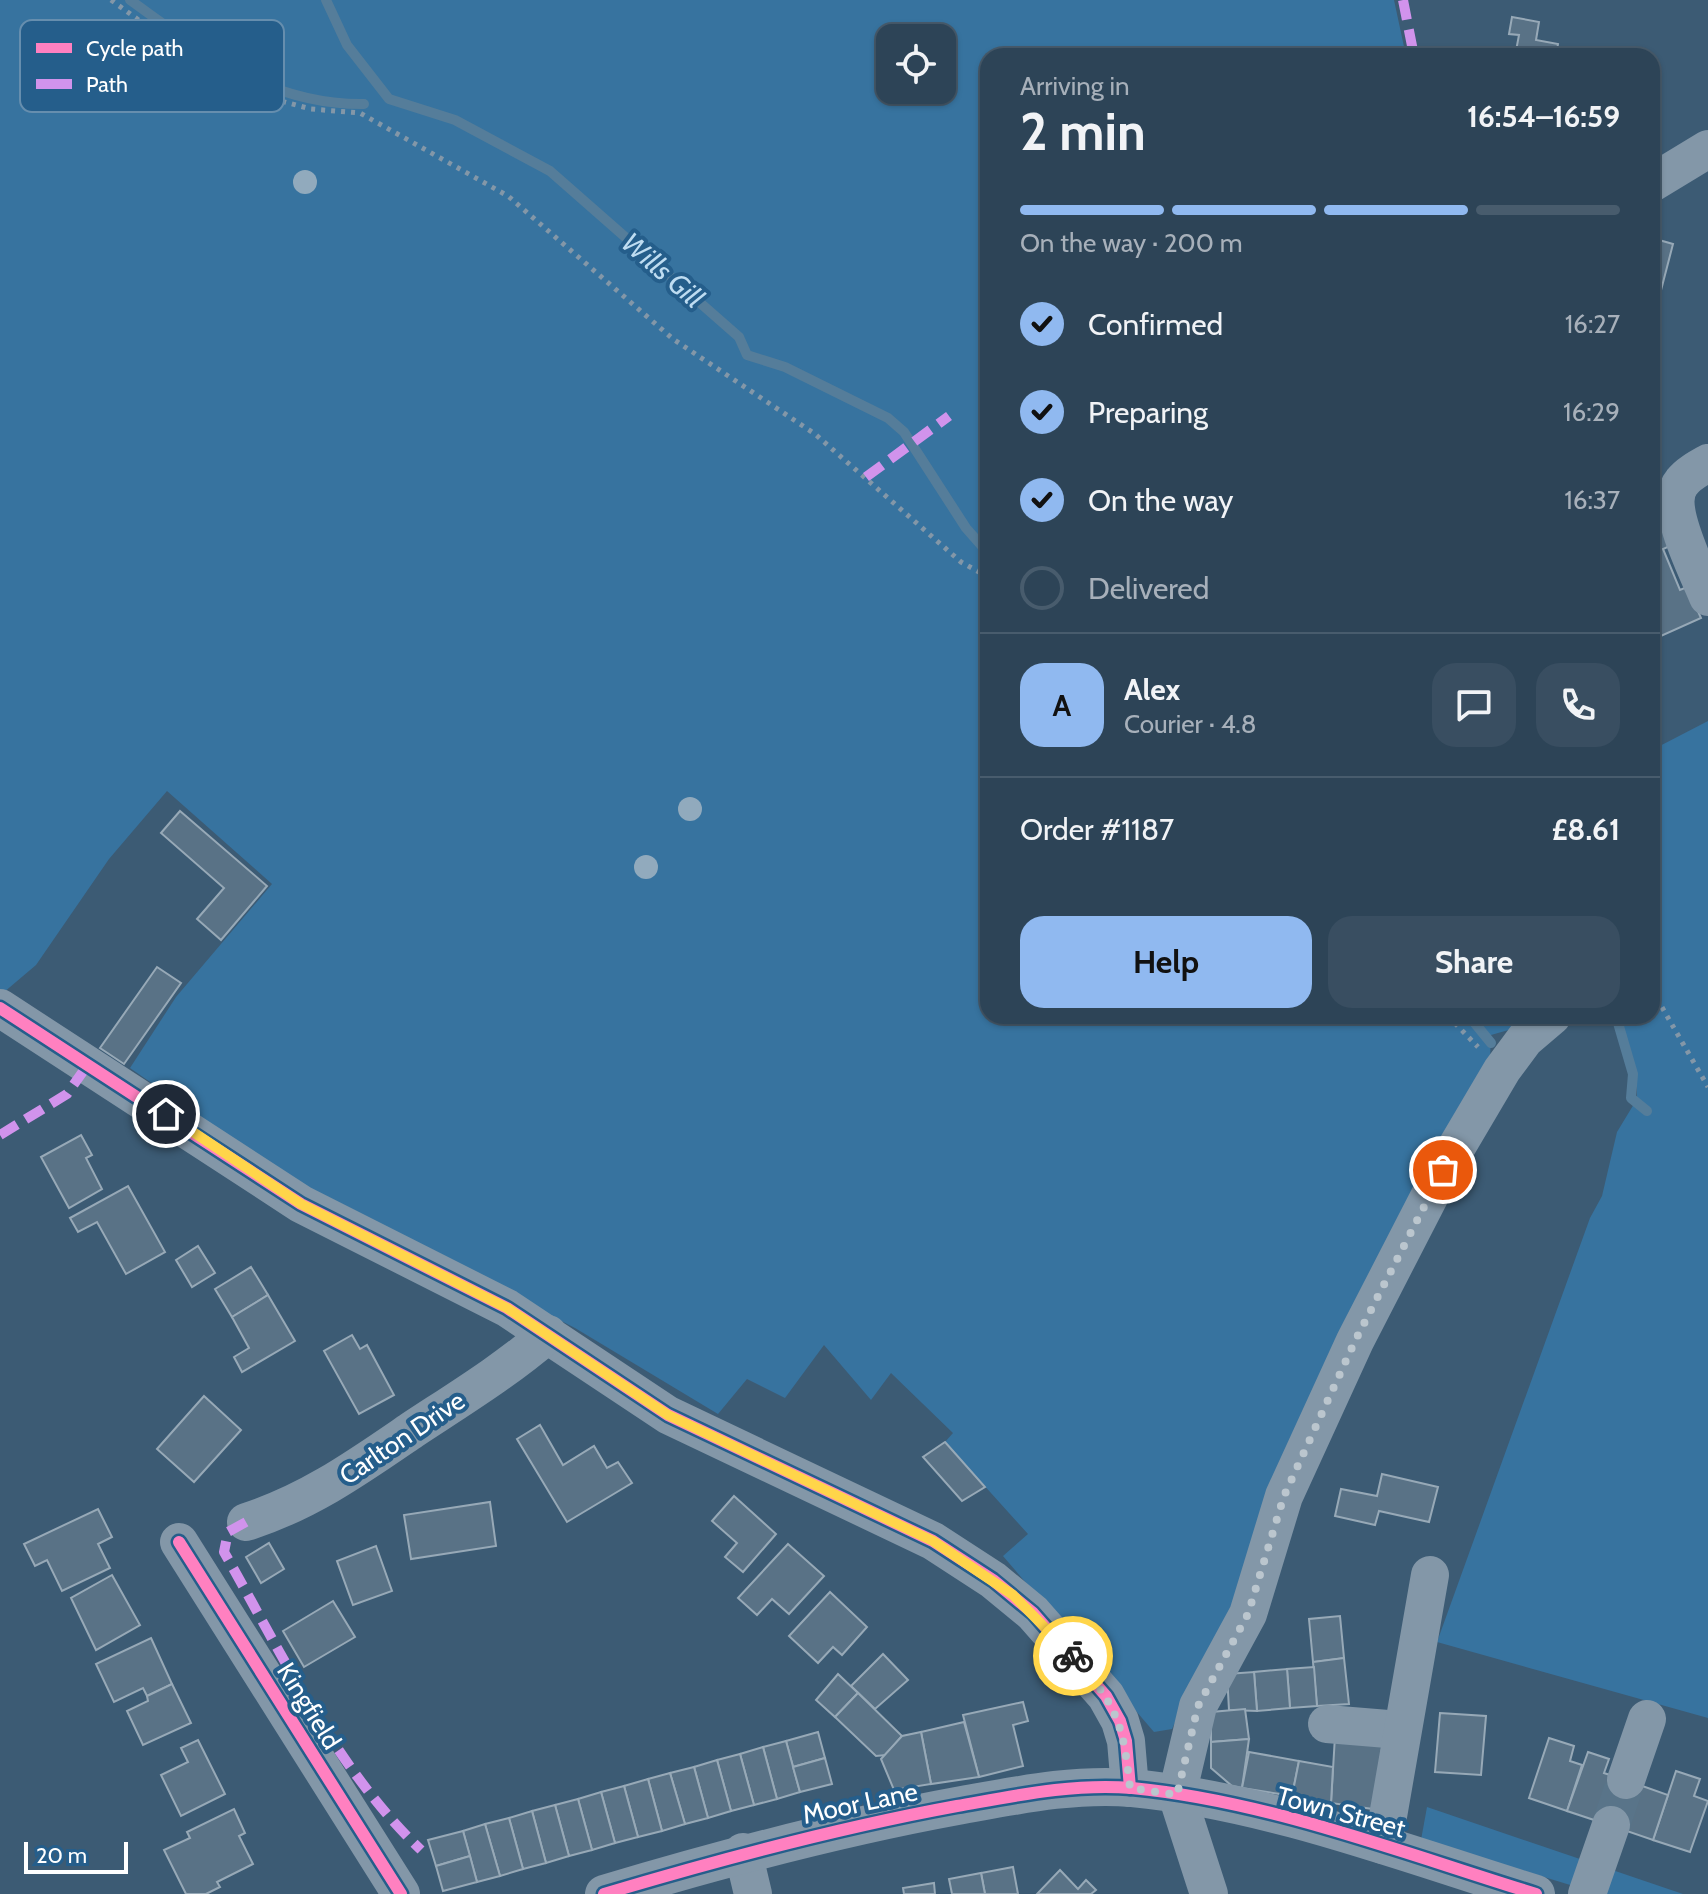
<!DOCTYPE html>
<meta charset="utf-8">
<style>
:root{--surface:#2d4457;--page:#394e61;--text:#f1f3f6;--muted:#a7b0ba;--line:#485c6d;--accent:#90b9f0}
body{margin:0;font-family:Cabin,sans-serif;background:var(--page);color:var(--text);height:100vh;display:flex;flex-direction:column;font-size:30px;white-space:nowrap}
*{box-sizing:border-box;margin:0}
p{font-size:26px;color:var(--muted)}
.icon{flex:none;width:44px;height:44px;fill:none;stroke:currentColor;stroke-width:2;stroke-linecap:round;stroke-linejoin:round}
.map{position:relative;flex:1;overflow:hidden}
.sheet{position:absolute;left:980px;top:48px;width:680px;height:976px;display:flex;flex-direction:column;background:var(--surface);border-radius:24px;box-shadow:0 2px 6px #0004,0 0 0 2px var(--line)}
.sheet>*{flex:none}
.buttons{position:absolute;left:876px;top:24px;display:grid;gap:16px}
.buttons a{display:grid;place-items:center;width:80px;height:80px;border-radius:16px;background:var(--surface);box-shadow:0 2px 6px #0004,0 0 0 2px var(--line);font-size:40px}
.scale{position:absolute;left:24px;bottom:20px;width:104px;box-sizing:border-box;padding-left:8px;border:4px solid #fff;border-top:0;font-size:22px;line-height:28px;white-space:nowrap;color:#fff;-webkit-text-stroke:6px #255e8b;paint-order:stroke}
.pin{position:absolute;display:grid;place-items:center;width:68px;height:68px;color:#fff;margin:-34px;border:4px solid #fff;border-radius:50%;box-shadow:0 2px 8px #0007}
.courier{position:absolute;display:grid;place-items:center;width:80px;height:80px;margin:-40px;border:6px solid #ffd54a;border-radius:50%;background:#fff;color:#222;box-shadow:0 2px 10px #0007}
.overview em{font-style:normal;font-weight:800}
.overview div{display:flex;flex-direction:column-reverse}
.overview{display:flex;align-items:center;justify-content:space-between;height:136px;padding:0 40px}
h1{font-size:52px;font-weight:800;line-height:60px}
.bar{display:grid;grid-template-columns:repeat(4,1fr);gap:12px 8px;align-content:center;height:96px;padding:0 40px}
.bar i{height:10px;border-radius:6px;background:var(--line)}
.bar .current{background:var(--accent)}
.bar p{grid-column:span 4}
.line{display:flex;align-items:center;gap:20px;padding:0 40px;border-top:2px solid var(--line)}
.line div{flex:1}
.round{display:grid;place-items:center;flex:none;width:84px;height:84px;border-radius:24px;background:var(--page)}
ol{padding:0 40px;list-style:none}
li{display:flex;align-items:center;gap:24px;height:88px}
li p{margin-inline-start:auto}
li .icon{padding:8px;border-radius:50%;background:var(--accent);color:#111;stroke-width:4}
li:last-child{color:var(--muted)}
li i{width:44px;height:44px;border:4px solid var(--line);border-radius:50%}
.cta{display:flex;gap:16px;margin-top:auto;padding:16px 40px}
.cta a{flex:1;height:92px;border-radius:24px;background:var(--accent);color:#111;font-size:32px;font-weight:800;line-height:92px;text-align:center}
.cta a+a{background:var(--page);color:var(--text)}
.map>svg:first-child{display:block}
.green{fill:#37739f;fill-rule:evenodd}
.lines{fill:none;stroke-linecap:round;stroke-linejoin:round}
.stream{stroke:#557d9a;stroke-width:10}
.building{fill:#597286;stroke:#97a9b7;stroke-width:2}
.minor-tunnel{stroke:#597489;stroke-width:38;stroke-dasharray:38 19;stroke-linecap:butt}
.path{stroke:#8397a8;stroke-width:5;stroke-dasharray:4 6;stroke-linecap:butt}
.minor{stroke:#8397a8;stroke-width:38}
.quiet{stroke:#d193ec;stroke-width:10;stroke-dasharray:20 10;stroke-linecap:butt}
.cycleway-casing{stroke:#255e8b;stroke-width:17}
.cycleway{stroke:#ff80c0;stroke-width:12}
.tree{fill:#91aabd}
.done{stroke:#bbc6ce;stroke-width:8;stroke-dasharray:0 14.4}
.route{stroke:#ffd54a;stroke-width:10}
.labels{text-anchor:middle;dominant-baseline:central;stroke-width:8;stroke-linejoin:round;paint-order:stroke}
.street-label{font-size:26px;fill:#fff;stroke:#255e8b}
.water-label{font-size:28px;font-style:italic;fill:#bedcf1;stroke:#255e8b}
.key{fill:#255e8b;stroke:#668eae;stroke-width:2}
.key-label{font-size:22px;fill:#fff}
</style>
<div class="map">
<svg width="1708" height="1894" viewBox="0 0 1708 1894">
<rect width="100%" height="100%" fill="#3c5b74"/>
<g class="green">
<path d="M0,0H1394L1406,56H988V1016H1529L1512,1029L1491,1035L1490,1059L1239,1612L1189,1691L1172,1729L1154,1732L1003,1556L1028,1534L945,1442L953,1433L891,1373L871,1400L824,1345L785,1398L747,1379L718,1414L575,1328L308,1192L130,1068L176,997L272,884L167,791L109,859L36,965L3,993L0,991ZM890,38H942V90H890Z"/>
<path d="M1708,721V1718L1437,1642L1590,1218L1602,1196L1617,1132L1637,1099V1083L1621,1016H1652V750Z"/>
<path d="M1427,1807L1683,1894H1600L1421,1840Z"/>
</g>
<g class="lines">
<g class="stream">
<path d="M130,0C204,53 268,105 364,104"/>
<path d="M326,0L347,45L389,99L455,120L550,171L739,337L747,355L785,367L888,418L904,432L966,528L988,553"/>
<path d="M1469,1016L1491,1043"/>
<path d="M1616,1016L1633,1074L1631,1098L1647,1111"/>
</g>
</g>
<g class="building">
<path d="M1512,17L1539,22L1536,40L1558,44L1556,56H1515L1519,35L1509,34Z"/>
<path d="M1652,238L1673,244L1652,325Z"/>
<path d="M1659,519L1670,546L1663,549L1680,590L1687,587L1701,618L1652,640V522Z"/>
<path d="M180,811L267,886L221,940L197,919L224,888L161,833Z"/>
<path d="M157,967L181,983L124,1064L100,1048Z"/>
<path d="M81,1135L92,1155L86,1158L102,1189L69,1208L41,1157Z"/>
<path d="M128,1186L165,1252L126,1274L97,1222L78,1232L70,1218Z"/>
<path d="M198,1246L215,1273L192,1287L176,1260Z"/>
<path d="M251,1267L268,1295L232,1317L215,1289Z"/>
<path d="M268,1295L295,1341L242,1372L234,1357L249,1348L232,1317Z"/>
<path d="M352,1335L360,1349L367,1345L394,1395L359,1414L324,1351Z"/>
<path d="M204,1396L241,1430L194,1482L157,1449Z"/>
<path d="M540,1425L563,1465L594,1446L607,1468L618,1462L632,1483L567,1522L517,1439Z"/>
<path d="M945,1442L985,1487L962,1501L923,1457Z"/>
<path d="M1382,1474L1438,1487L1429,1522L1379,1511L1375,1525L1335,1516L1341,1489L1377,1496Z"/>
<path d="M734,1496L776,1534L743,1572L725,1557L737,1543L712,1521Z"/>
<path d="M490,1502L496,1546L411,1559L404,1515Z"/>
<path d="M98,1509L112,1537L98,1544L110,1568L62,1591L47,1560L35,1566L24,1544Z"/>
<path d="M269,1543L284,1569L261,1583L246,1557Z"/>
<path d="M788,1544L824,1576L789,1614L772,1599L757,1615L738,1598Z"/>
<path d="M376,1546L392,1591L353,1605L337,1561Z"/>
<path d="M112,1575L140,1625L96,1650L71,1598Z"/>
<path d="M830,1592L867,1627L842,1655L833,1647L818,1663L789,1636Z"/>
<path d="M333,1601L355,1637L304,1667L283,1631Z"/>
<path d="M1340,1616L1344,1658L1313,1662L1309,1619Z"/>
<path d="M151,1638L172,1684L147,1696L143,1688L114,1702L96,1664Z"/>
<path d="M883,1654L908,1680L875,1709L851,1686Z"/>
<path d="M1344,1658L1349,1704L1317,1706L1313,1662Z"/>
<path d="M1314,1667L1317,1706L1290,1708L1287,1669Z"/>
<path d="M1287,1669L1290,1708L1257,1711L1254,1672Z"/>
<path d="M1254,1672L1257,1711L1229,1710L1227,1674Z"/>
<path d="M838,1674L858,1693L835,1717L816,1700Z"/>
<path d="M172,1684L191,1723L143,1745L127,1711L148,1701L147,1696Z"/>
<path d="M858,1693L902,1736L886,1755L876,1756L835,1717Z"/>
<path d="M1023,1702L1028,1721L1013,1725L1023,1766L979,1777L963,1715Z"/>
<path d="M1245,1709L1249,1739L1211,1742V1712Z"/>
<path d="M1440,1713L1486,1716L1481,1775L1435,1772Z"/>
<path d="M964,1722L979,1777L931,1784L921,1732Z"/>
<path d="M818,1732L825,1758L793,1767L786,1741Z"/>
<path d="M921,1732L931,1784L894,1790L881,1759L902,1736Z"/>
<path d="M1335,1736L1383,1742L1373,1809L1331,1803Z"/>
<path d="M1549,1738L1574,1746L1570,1761L1582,1765L1567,1811L1529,1798Z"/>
<path d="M1249,1739L1242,1788L1232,1786L1211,1768V1742Z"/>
<path d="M198,1740L225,1794L181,1816L161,1775L188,1762L181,1748Z"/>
<path d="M786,1741L800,1792L777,1799L763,1747Z"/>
<path d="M763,1747L777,1799L754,1805L740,1754Z"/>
<path d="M1249,1752L1299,1761L1292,1796L1242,1788Z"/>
<path d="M1588,1752L1609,1759L1604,1773L1631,1782L1615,1827L1567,1811Z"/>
<path d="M740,1754L754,1805L731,1811L717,1760Z"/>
<path d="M825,1758L832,1784L800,1792L793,1767Z"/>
<path d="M717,1760L731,1811L708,1818L694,1767Z"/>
<path d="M1299,1761L1333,1767L1331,1803L1292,1796Z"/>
<path d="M694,1767L708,1818L685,1824L670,1773Z"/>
<path d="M1676,1771L1700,1779L1694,1796L1708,1801L1690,1852L1653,1840Z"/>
<path d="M670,1773L685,1824L662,1831L648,1779Z"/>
<path d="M648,1779L662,1831L638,1837L624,1786Z"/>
<path d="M1631,1782L1668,1795L1653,1840L1615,1827Z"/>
<path d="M624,1786L638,1837L615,1843L601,1792Z"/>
<path d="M601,1792L615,1843L592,1850L578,1799Z"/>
<path d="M578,1799L592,1850L569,1856L555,1805Z"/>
<path d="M555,1805L569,1856L546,1863L532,1811Z"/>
<path d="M234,1809L245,1833L239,1836L253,1864L217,1882L220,1887L206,1894H186L164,1850L190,1838L187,1832Z"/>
<path d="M532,1811L546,1863L523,1869L509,1818Z"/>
<path d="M509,1818L523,1869L500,1876L485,1824Z"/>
<path d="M485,1824L500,1876L477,1882L463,1831Z"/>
<path d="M463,1831L470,1856L436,1866L428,1840Z"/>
<path d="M470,1856L477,1882L443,1891L436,1866Z"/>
<path d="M1013,1867L1018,1894H985L981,1873Z"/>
<path d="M1060,1870L1078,1889L1086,1880L1096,1890L1091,1894H1037Z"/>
<path d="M981,1873L985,1894H952L949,1879Z"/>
<path d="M934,1883L935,1894H904L903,1888Z"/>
</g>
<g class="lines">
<path class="minor-tunnel" d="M1611,1825L1626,1780"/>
<g class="path">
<path d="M111,0L184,53L266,97L311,109L360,113L508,196L673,339L815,434L961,562L988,577"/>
<path d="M1652,990L1708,1087"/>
<path d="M1448,1016L1478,1047"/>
</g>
<g class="minor">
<path d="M1652,183L1708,149"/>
<path d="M1708,463C1699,468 1688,474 1682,482C1662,505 1698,571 1708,597"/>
<path d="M0,1008L301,1204L507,1308L668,1415L933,1541L993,1580L1033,1613L1106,1696L1120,1721L1126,1741L1130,1788"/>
<path d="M246,1522C309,1502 358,1467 412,1430C459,1399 505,1371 548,1334"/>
<path d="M179,1542L401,1894"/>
<path d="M1327,1724L1400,1730"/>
<path d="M1626,1780L1647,1719"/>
<path d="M1383,1845L1430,1575"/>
<path d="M743,1852L753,1894"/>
<path d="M604,1894C721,1859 837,1828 957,1806C1014,1796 1073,1783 1132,1788C1268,1801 1406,1854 1536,1894"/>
<path d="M1209,1894L1177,1795L1198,1706L1248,1614L1284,1496L1355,1341L1443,1170L1502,1070L1525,1039L1552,1016"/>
<path d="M1587,1894L1611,1825"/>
</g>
<g class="quiet">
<path d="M1403,0L1414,56"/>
<path d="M866,477L949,416"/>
<path d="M0,1135L67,1094L89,1063"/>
<path d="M246,1522L228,1532L224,1552C282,1654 336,1769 421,1850"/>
</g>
<defs>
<g id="cycleway">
<path d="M0,1008L301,1204L507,1308L668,1415L933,1541L993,1580L1033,1613L1106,1696L1120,1721L1126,1741L1130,1788"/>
<path d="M179,1542L401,1894"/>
<path d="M604,1894C721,1859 837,1828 957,1806C1014,1796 1073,1783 1132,1788C1268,1801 1406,1854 1536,1894"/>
</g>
</defs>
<use href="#cycleway" class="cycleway-casing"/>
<use href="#cycleway" class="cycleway"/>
</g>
<g class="tree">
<circle cx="305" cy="182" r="12"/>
<circle cx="690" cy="809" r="12"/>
<circle cx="646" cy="867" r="12"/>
</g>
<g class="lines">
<path class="done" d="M1073,1656C1117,1705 1123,1723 1130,1788L1177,1795L1198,1706L1248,1614L1284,1496L1355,1341L1443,1170"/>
<path class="route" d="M166,1114L301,1204L507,1308L668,1415L933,1541L1013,1595L1073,1656"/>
</g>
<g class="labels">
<g class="street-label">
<text transform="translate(402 1438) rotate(-34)">Carlton Drive</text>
<text transform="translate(309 1706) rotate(58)">Kingfield</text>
<text transform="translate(860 1803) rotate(-12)">Moor Lane</text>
<text transform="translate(1341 1812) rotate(15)">Town Street</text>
</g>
<g class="water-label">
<text transform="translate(663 270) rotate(41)">Wills Gill</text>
</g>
</g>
<rect x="20" y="20" width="264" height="92" rx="12" class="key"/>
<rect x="36" y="43" width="36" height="10" fill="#ff80c0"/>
<rect x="36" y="79" width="36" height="10" fill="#d193ec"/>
<g class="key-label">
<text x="86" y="56">Cycle path</text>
<text x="86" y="92">Path</text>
</g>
</svg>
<div class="buttons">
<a><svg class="icon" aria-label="locate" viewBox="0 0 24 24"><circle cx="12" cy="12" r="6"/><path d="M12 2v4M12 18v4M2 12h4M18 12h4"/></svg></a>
</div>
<div class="scale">20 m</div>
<div class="pin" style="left:1443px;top:1170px;background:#ea580c"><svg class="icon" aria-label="bag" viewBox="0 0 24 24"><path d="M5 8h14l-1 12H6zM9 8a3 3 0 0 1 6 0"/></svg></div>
<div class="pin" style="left:166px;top:1114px;background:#1f2937"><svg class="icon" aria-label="home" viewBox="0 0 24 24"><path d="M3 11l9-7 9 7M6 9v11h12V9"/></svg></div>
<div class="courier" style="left:1073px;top:1656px"><svg class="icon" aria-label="bike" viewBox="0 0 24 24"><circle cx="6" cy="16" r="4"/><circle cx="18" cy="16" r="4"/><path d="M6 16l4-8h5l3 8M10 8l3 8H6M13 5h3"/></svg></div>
<section class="sheet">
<div class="overview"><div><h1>2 min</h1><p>Arriving in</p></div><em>16:54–16:59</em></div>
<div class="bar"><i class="current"></i><i class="current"></i><i class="current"></i><i></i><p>On the way · 200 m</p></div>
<ol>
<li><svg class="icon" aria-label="check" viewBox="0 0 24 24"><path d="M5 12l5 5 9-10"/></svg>Confirmed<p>16:27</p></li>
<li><svg class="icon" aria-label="check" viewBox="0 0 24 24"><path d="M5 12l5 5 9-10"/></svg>Preparing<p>16:29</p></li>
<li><svg class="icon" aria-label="check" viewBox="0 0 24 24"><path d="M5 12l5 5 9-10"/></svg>On the way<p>16:37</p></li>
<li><i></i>Delivered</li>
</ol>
<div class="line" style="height:144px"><b class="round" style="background:var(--accent);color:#111">A</b><div><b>Alex</b><p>Courier · 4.8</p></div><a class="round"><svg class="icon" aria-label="chat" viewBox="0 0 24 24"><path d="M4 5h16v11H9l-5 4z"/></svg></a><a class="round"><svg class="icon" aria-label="phone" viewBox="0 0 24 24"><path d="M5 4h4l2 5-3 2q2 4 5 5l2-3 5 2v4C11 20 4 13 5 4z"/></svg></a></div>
<div class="line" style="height:104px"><div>Order #1187</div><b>£8.61</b></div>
<div class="cta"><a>Help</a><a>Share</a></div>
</section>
</div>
